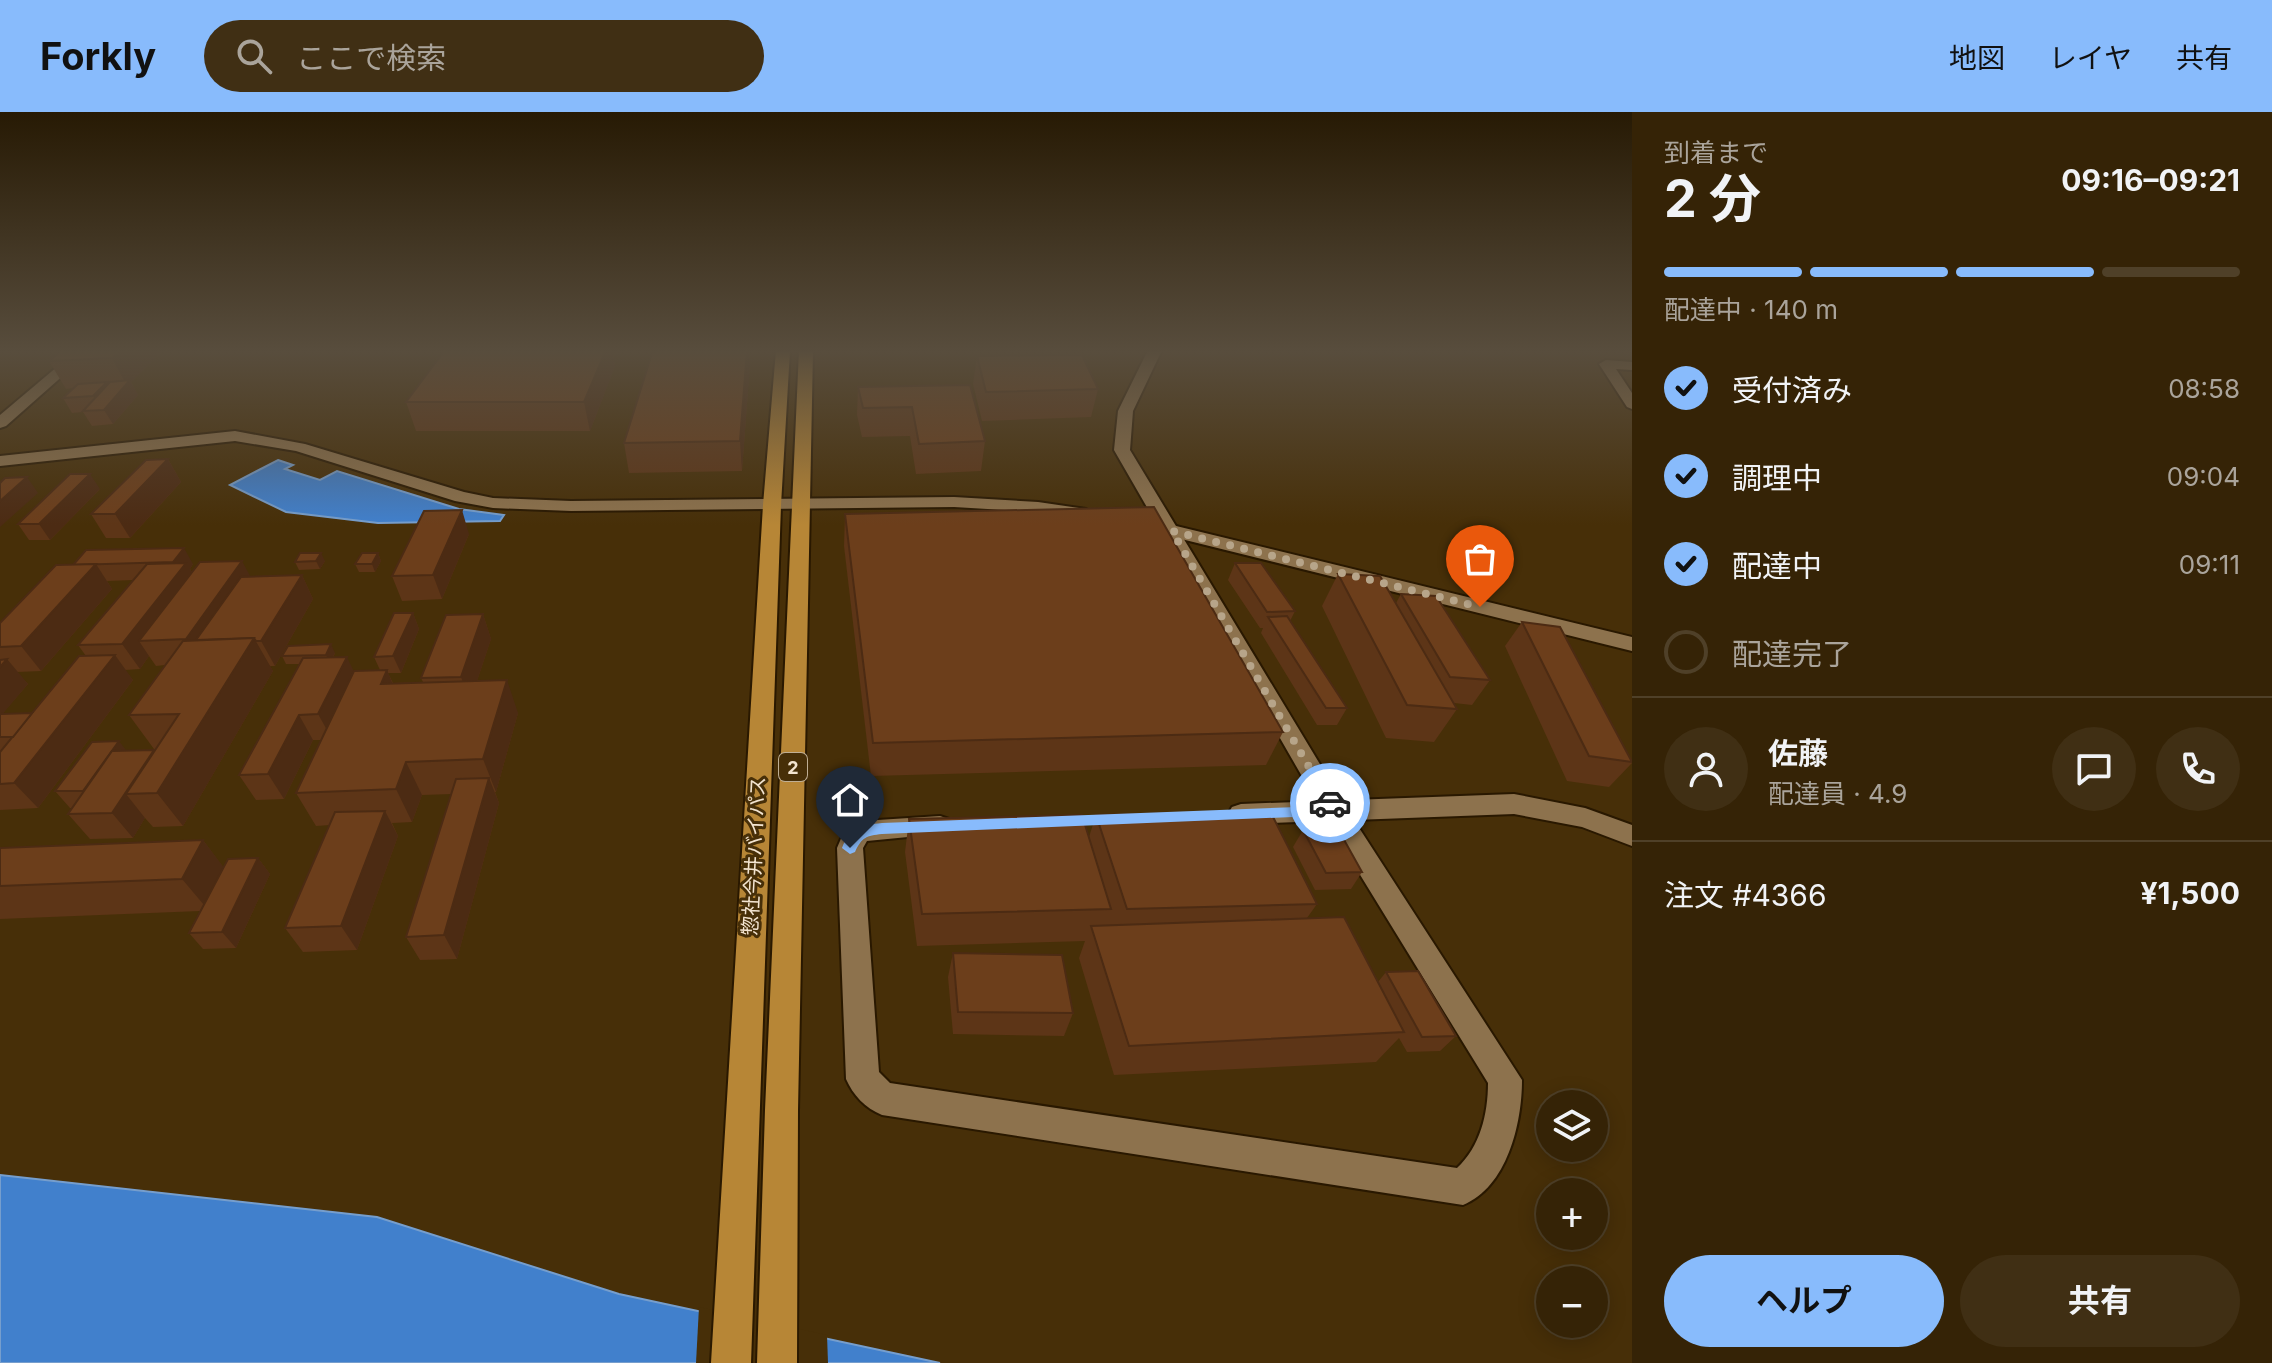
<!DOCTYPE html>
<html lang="ja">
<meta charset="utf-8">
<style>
:root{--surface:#352306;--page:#402f14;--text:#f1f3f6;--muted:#aaa49b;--line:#4f4028;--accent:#88bbfc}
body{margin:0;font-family:Inter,"Noto Sans JP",sans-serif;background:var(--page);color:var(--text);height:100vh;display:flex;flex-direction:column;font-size:30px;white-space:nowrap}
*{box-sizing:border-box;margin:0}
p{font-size:26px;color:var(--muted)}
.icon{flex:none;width:44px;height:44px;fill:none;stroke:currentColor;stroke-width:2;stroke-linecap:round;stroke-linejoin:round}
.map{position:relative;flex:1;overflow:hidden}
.sheet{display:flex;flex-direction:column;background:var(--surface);width:640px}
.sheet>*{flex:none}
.tools{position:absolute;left:1536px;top:978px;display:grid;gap:16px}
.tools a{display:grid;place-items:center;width:72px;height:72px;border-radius:50%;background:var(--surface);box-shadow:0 4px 20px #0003,0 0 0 2px var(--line);font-size:40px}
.pin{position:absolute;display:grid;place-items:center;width:68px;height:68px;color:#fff;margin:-82px -34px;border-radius:50% 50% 50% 0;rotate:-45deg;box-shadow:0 0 8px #0007}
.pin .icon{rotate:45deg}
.courier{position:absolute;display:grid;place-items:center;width:80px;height:80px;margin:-40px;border:6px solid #88bbfc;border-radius:50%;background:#fff;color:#222;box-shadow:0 2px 10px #0007}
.head em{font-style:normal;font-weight:700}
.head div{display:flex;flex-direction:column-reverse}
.head{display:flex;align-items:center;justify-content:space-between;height:136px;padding:0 32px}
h1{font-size:52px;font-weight:700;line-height:60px}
.bar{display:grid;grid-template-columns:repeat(4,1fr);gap:12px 8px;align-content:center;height:96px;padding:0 32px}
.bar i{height:10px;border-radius:6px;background:var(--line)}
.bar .selected{background:var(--accent)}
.bar p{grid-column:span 4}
.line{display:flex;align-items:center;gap:20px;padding:0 32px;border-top:2px solid var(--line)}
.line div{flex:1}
.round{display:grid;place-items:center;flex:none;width:84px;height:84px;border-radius:42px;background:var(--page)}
ol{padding:0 32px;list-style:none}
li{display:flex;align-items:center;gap:24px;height:88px}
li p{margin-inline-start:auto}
li .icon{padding:8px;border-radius:50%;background:var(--accent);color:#111;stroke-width:4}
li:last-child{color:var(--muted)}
li i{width:44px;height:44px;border:4px solid var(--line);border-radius:50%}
.cta{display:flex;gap:16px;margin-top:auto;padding:16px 32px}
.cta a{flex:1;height:92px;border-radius:48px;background:var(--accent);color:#111;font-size:32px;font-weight:700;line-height:92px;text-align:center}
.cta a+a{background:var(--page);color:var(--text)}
header{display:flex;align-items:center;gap:48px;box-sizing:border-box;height:112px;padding:0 40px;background:var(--accent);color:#111}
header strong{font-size:38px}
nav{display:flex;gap:44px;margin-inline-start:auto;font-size:28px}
.search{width:560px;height:72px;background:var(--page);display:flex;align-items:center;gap:20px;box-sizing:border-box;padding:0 28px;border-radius:44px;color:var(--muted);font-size:30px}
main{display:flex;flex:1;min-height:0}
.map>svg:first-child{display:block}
.water{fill:#4180cc;stroke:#769ecd;stroke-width:2}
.pier{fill:#472f08}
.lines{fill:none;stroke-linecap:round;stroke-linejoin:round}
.street-casing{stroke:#291800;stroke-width:4}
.secondary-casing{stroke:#291800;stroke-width:4}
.primary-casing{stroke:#291800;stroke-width:4}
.street{fill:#8d724d;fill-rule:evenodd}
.secondary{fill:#8d724d;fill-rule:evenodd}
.primary{fill:#b78636;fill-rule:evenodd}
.wall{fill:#5d3517;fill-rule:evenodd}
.shaded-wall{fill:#4c2b13}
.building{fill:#6c3e1b;stroke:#4c2b13;stroke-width:2}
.route{fill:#88bbfc}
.done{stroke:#b7a58a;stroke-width:8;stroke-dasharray:0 14.4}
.labels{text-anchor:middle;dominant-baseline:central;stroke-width:6;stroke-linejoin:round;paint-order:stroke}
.shield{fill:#472f08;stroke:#bfae94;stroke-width:2}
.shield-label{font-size:18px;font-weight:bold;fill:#f3e4d0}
.street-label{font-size:20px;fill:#f3e4d0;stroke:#472f08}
</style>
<header>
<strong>Forkly</strong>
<div class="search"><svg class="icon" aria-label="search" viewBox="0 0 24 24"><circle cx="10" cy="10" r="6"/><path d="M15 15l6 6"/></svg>ここで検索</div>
<nav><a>地図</a><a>レイヤ</a><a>共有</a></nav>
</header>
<main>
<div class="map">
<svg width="1632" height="1251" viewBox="0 0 1632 1251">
<rect width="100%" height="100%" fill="#472f08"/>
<g class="water">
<path d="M278,348L293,353L285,357L320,368L337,359L459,397L504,403L500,409L378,411L286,400L230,373Z"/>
<path d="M0,1063L377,1105L619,1182L940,1251H0Z"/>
</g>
<path class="pier" d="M699,1195L827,1223L828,1251H696Z"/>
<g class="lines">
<defs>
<g id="street">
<path d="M77,238H92L6,314L0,316V303Z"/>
<path d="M1606,248L1632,250V258L1616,257L1632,281V297L1627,295L1599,252Z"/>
<path d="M1172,413L1632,525V539L1165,423L1163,419L1165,415Z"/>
<path d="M1514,682L1585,696L1632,713V734L1582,715L1514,702L1354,708L1522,968C1522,1012 1507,1075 1463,1093L882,1003C865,996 853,983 846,967L837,736L845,717L862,709L940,704L949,707L953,714L949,721L867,729L863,736L879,960L890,971L1457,1056C1480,1035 1488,1002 1488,971L1327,709L1241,712L1232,709L1228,702L1232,695L1241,692Z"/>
</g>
<g id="secondary">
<path d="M1148,238H1162L1133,299L1130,338L1344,692L1348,699L1344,706L1335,709L1326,706L1114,338L1118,299Z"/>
<path d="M235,319L305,332L464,380L493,386L571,389L954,385L1038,390L1086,397L1095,402L1086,407L1038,400L954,395L571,399L493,396L455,389L296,339L235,329L0,354V344Z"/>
</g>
<g id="primary">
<path d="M776,238H790L781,393L751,1251H711L763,393Z"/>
<path d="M799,238H813L798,998L797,1251H757L765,998Z"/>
</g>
</defs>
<use href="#street" class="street-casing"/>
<use href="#secondary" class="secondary-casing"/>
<use href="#primary" class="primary-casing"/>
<use href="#street" class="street"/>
<use href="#secondary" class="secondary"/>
<use href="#primary" class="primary"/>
</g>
<g class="wall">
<path d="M62,238H163L131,270L138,283L113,312L92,314L83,300L72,301L63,286L73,276L66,277L49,249Z"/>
<path d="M445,238H620L618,243L613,242L615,254L590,319H416L406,290Z"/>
<path d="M653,238H749L750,252L742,359L629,361L624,331Z"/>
<path d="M977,244L1098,277L1091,305L982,309L973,272Z"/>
<path d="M970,273L985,329L981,359L916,362L910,324L862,325L857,303L858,275Z"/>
<path d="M168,347L181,370L130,426H106L91,402Z"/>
<path d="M100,377L50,428H29L18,412Z"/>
<path d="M845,402L1283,620L1266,653L871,664L844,434Z"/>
<path d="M469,422L442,487L402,489L392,464Z"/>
<path d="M86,438L193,452L190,457L192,460L250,464L302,463L313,487L275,554H270L273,559L183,714L153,715L145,706L133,726L90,727L68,702L72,696H70L55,679L126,639L154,638V639L156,637H154L129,603L165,553L156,554L149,544L140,557L125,558L133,568L38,696L0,698V511L73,453ZM134,468L78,533L86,544L32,601L2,602L28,572L17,560L41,559L112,477L107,469Z"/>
<path d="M378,441L381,449L375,460H359L355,452Z"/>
<path d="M325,449L320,457L299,458L295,450Z"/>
<path d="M1235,451L1295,499L1290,509L1347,596L1337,613H1317L1261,521L1263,516H1260L1228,468Z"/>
<path d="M1338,462L1396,491L1401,482L1490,568L1472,593L1454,591L1457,597L1434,630L1386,626L1322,494Z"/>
<path d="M413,501L419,517L401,561H388L393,571L423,570L421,566L483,502L491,527L477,569L518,601L496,680H495L499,691L457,847L420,848L406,825L452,682L422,683L412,710L392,711L398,724L357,838L303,840L285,816L330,713L316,714L296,681L321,628H313L284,687L256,688L239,663L300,552H286L282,544L335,541L333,546L354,560L380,558L374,545Z"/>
<path d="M1522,510L1632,649V651L1609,675L1567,669L1505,534Z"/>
<path d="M1096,703L1317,792L1307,806L1378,870L1386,860L1456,924L1440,939L1407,940L1399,926L1376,950L1114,963L1079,846L1085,829L917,834L905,740L909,707L1089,725Z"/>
<path d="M1303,718L1362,760L1351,777L1315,778L1293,735Z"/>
<path d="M203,728L223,755L258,746L270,762L236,836L203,837L189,821L200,799L0,807V736Z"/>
<path d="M953,841L1073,901L1064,924L953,922L948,865Z"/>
</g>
<g class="shaded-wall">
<path d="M121,238H163L131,270L138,283L113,312L104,298L126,272L112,246Z"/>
<path d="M606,238H612L615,254L590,319L584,290Z"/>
<path d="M747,238H749L750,252L742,359L740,329Z"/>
<path d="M107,270L115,284L102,299L93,284Z"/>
<path d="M168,347L181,370L130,426L115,402Z"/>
<path d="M90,362L100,377L50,428L39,412Z"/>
<path d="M27,365L38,381L0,415V389Z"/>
<path d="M462,398L469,422L442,487L433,463Z"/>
<path d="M184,436L193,452L190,457L201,475L139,529L149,544L140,557L122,532L173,450Z"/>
<path d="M321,441L325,449L320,457L316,449Z"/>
<path d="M378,441L381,449L375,460L372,452Z"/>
<path d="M242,449L255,473L201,552L186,527Z"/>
<path d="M96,452L112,477L41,559L21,534Z"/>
<path d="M302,463L313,487L275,554L261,529Z"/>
<path d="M413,501L419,517L401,561L393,544Z"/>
<path d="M483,502L491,527L470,590L461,565Z"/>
<path d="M254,526L273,559L183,714L157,681L126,682L145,706L133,726L112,701L154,638L170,660Z"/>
<path d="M331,532L335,541L330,551L326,543Z"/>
<path d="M115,543L133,568L38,696L14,671Z"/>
<path d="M347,545L359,570L332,627L318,602Z"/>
<path d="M7,547L28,572L0,605V555Z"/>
<path d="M387,558L401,592L381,572Z"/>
<path d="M507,568L518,601L496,680L483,647Z"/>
<path d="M299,603L313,628L284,687L268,662Z"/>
<path d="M119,629L132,646L98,695L83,679Z"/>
<path d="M406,650L422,683L412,710L396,677Z"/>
<path d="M489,666L499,691L457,847L444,823Z"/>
<path d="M385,699L398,724L357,838L341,814Z"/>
<path d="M203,728L228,761L209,799L182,767Z"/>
<path d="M258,746L270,762L236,836L222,820Z"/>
</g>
<g class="building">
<path d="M62,238H121L112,246L49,249Z"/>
<path d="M445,238H606L584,290H406Z"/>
<path d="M653,238H747L740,329L624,331Z"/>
<path d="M1082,243L1098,277L986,280L977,244Z"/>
<path d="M130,268L104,298L83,299L110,270Z"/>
<path d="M107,270L93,284L63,286L78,272Z"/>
<path d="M970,273L985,329L919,332L912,295L863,296L858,275Z"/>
<path d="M168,347L115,402H91L146,348Z"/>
<path d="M70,362H90L39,412H18Z"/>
<path d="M27,365L0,389V371L5,366Z"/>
<path d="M1154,395L1283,620L873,631L845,402Z"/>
<path d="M462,398L433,463L392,464L424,399Z"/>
<path d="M184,436L173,450L73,453L86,438Z"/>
<path d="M300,441H321L316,449L295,450Z"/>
<path d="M362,441H378L372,452H355Z"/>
<path d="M242,449L186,527L139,529L200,450Z"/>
<path d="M186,451L122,532L78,533L147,452Z"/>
<path d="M1235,451H1261L1295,499L1267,500Z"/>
<path d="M96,452L21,534L0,535V511L56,453Z"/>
<path d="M1338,462L1380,464L1457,597L1407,593Z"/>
<path d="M302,463L261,529H256L254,526L196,528L241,465Z"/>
<path d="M1401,482L1436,484L1490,568L1450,565Z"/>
<path d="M394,501H413L393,544L374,545Z"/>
<path d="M483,502L461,565L421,566L446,503Z"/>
<path d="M1287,504L1347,596H1326L1268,505Z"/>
<path d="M1522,510L1560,515L1632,650L1589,644Z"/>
<path d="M254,526L157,681L126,682L179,602L129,603L183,529Z"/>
<path d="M331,532L326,543L282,544L288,534Z"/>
<path d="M115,543L14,671L0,672V640L79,544Z"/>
<path d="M347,545L318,602L299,603L268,662L239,663L303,546Z"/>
<path d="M7,547L0,555V548Z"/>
<path d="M387,558L381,572L507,568L483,647L406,650L396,677L296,681L354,559Z"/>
<path d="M32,601L13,625H0V602Z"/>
<path d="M119,629L83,679H55L92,630Z"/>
<path d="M154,638L112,701L68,702L112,639Z"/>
<path d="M489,666L444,823L406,825L456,667Z"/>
<path d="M385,699L341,814L285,816L335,700Z"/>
<path d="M1270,699L1317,792L1127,797L1096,703Z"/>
<path d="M1082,703L1111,797L922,802L909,707Z"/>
<path d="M1338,717L1362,760L1326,761L1303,718Z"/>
<path d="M203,728L182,767L0,774V736Z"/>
<path d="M258,746L222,820L189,821L228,747Z"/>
<path d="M1344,805L1404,920L1129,934L1091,814Z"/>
<path d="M953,841L1062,843L1073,901L958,900Z"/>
<path d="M1418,859L1456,924L1422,925L1386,860Z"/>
</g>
<linearGradient id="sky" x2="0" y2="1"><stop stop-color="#271a04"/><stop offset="0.58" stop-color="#584d3d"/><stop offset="1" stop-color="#584d3d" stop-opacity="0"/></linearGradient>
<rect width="1632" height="413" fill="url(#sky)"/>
<path class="route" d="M1330,686L1340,695V703L882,722C866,724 862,725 855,740L850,742L842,736C850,715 861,713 882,711L1325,694V687Z"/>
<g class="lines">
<path class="done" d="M1330,691L1172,419L1480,495"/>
</g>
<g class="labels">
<rect class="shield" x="779" y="641" width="28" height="28" rx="6"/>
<g class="shield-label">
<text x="793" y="655">2</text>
</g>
<g class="street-label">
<text transform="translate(754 744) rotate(-87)">惣社今井バイパス</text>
</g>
</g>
</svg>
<div class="tools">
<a><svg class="icon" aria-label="layers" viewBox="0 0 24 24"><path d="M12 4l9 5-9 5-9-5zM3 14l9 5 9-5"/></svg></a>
<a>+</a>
<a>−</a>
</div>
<div class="pin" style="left:1480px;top:495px;background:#ea580c"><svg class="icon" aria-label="bag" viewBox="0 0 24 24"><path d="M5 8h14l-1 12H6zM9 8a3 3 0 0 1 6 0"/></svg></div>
<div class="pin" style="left:850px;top:736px;background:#1f2937"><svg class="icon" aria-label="home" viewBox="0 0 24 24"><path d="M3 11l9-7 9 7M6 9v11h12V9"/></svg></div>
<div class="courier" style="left:1330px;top:691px"><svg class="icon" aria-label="car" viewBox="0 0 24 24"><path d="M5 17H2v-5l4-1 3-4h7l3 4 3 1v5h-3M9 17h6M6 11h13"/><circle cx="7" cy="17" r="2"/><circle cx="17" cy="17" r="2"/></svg></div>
</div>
<section class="sheet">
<div class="head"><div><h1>2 分</h1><p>到着まで</p></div><em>09:16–09:21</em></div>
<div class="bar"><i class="selected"></i><i class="selected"></i><i class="selected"></i><i></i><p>配達中 · 140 m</p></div>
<ol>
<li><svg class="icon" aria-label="check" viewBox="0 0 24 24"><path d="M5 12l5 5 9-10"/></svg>受付済み<p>08:58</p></li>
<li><svg class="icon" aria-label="check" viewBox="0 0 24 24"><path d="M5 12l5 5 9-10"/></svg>調理中<p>09:04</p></li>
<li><svg class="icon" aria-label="check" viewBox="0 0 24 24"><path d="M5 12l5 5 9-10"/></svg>配達中<p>09:11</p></li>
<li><i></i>配達完了</li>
</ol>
<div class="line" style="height:144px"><a class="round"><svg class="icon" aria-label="person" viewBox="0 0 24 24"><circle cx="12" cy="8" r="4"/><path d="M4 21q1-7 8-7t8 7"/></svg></a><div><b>佐藤</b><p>配達員 · 4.9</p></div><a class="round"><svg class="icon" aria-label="chat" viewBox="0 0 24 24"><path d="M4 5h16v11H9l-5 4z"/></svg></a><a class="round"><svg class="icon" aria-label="phone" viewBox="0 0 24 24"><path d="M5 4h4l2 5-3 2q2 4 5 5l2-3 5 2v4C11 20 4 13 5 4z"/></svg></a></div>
<div class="line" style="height:104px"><div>注文 #4366</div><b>¥1,500</b></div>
<div class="cta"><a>ヘルプ</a><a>共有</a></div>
</section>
</main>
